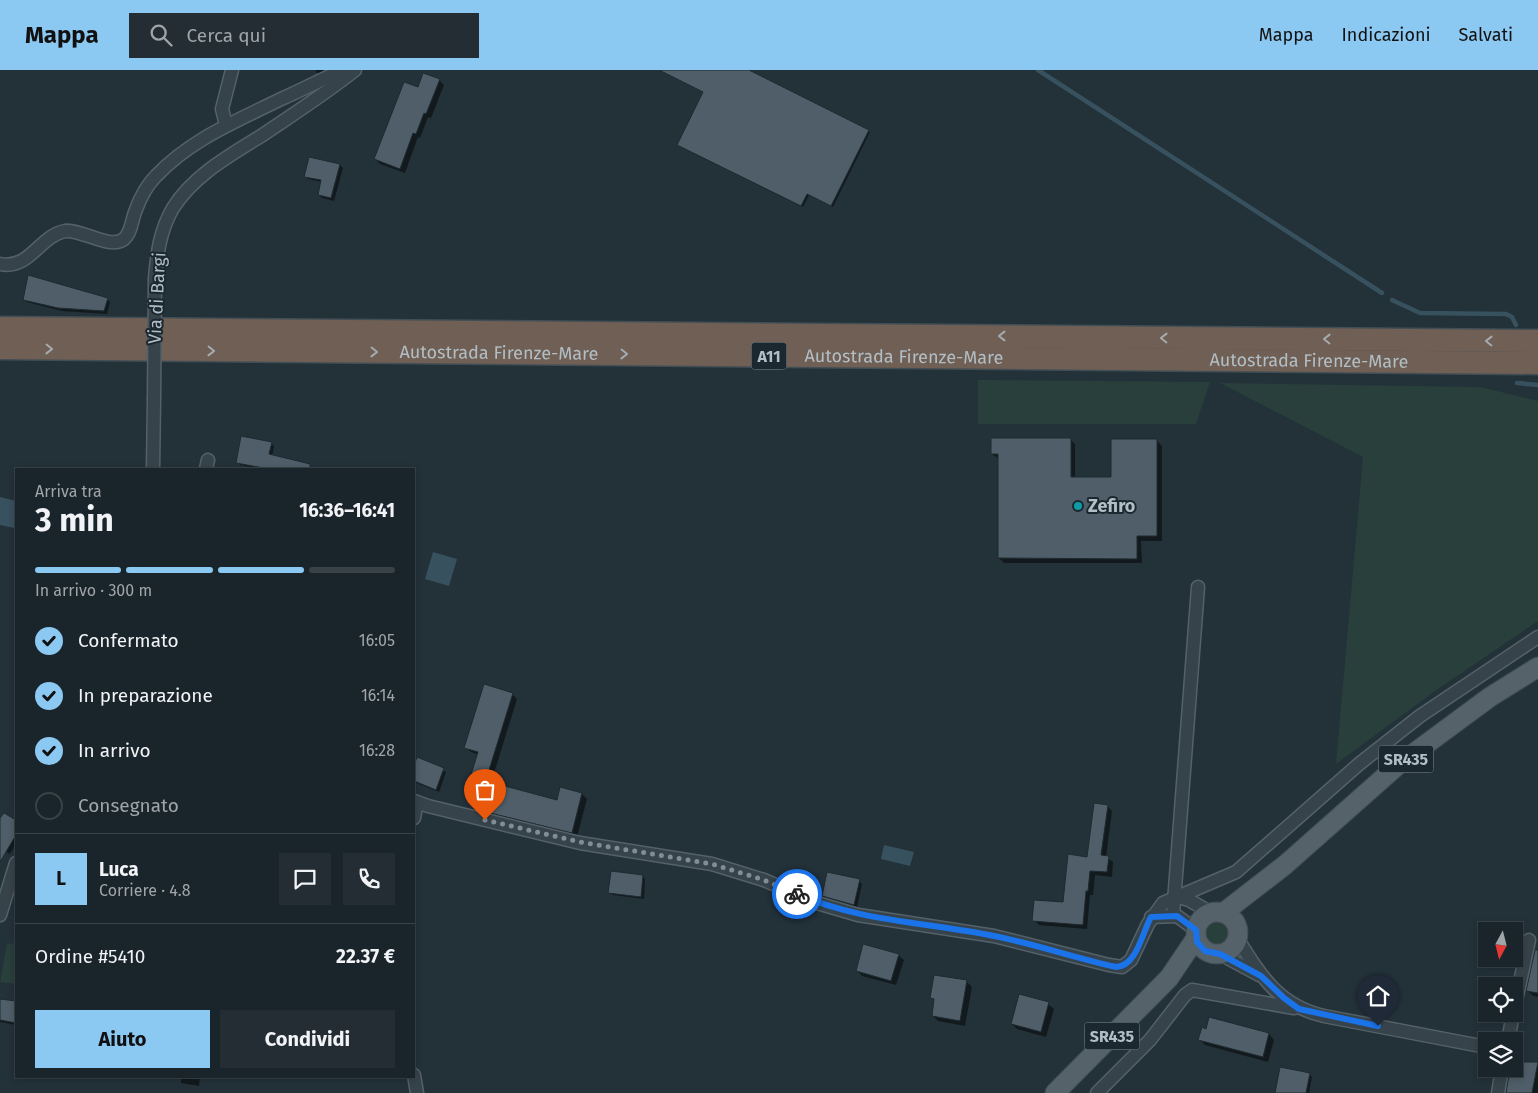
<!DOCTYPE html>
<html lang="it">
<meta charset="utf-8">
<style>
:root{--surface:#1a252b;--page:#232d33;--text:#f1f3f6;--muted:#9fa5a9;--line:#384247;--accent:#8bc8f2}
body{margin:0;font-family:"Fira Sans",sans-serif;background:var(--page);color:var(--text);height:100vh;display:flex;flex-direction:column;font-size:19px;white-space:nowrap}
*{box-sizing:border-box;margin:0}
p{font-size:16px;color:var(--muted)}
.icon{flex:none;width:28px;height:28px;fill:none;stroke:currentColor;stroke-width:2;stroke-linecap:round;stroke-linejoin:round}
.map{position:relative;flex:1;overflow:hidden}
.details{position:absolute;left:15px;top:398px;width:400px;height:610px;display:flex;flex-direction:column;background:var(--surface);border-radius:0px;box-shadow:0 2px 8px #0003,0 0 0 1px var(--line)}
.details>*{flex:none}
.needle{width:32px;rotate:187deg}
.buttons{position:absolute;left:1478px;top:852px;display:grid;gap:10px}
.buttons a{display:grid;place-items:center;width:45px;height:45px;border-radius:0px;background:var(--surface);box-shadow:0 2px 8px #0003,0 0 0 1px var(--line);font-size:25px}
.pin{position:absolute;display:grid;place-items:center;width:42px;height:42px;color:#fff;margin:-51px -21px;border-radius:50% 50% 50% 0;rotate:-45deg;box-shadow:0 0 5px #0007}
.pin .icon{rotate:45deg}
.courier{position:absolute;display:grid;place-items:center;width:50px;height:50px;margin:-25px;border:4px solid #1a73e8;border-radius:50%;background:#fff;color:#222;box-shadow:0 1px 6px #0007}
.head em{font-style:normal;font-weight:700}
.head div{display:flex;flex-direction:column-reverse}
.head{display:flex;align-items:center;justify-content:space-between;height:85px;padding:0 20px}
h1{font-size:32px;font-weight:700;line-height:38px}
.bar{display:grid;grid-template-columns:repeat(4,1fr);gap:8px 5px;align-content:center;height:60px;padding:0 20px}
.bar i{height:6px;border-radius:4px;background:var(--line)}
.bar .current{background:var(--accent)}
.bar p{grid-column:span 4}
.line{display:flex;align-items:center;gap:12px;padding:0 20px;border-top:1px solid var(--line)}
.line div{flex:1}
.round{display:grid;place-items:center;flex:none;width:52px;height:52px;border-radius:0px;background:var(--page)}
ol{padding:0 20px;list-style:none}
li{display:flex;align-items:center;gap:15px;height:55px}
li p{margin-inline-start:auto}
li .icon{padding:5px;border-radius:50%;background:var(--accent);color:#111;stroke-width:4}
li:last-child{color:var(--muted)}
li i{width:28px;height:28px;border:2px solid var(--line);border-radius:50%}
.action{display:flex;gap:10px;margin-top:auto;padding:10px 20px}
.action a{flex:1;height:58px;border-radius:0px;background:var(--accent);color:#111;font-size:20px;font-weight:700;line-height:58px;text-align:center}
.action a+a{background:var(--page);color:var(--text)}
header{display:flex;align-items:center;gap:30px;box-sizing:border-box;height:70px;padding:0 25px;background:var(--accent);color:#111}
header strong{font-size:24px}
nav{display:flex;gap:28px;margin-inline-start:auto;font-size:18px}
.search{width:350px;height:45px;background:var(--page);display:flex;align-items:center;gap:12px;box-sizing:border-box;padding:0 18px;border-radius:0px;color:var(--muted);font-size:19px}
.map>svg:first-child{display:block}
.green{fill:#283f3b}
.water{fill:#38515f}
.shadow{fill:#0007}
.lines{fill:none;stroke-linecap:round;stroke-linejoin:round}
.stream{stroke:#38515f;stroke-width:4.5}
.building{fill:#4f5e68;stroke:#1e2a31}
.street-casing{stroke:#556168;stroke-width:15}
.primary-casing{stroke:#404c53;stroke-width:21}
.highway-casing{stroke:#424e55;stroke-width:25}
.street{stroke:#37434a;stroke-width:12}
.primary{stroke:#55626a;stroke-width:19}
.highway{stroke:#6f5f54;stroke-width:22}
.street-bridge-casing{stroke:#556168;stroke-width:15;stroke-linecap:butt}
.street-bridge{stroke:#37434a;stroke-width:12}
.oneway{stroke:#a5abaf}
.done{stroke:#808d95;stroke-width:5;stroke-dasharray:0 9}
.route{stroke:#1a73e8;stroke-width:6}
.culture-dot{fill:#0f9aa8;stroke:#1c282f;stroke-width:2}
.labels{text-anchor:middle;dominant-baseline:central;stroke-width:4;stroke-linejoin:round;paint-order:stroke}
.shield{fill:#1c282f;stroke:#859199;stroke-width:1}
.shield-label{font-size:16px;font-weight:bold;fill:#b2bec6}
.street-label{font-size:18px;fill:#b2bec6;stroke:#1c282f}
.poi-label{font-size:18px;font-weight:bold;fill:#b2bec6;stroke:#1c282f;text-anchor:start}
</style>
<header>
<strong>Mappa</strong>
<div class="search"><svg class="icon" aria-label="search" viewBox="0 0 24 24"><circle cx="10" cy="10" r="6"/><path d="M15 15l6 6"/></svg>Cerca qui</div>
<nav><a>Mappa</a><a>Indicazioni</a><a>Salvati</a></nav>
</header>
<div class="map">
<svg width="1538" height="1023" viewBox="0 0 1538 1023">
<rect width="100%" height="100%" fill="#233139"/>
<g class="green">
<path d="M978,310L1210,312L1196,354H978Z"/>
<path d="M1220,313L1480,317L1538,331V551L1438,619L1336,694L1363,387Z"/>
<circle cx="1217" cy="864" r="15"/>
<path d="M16,873V914L0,912L7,874Z"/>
</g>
<g class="water">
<path d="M0,427L16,431L14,458L0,455Z"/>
<path d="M433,482L457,489L449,516L425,509Z"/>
<path d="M884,775L914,782L910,796L881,789Z"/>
</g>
<g class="shadow">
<path d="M315,0H337L322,8Z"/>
<path d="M659,0H747L868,61L870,62L833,137L809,125L803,137L680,76L705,22Z"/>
<path d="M439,10L444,15L431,48L428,47L420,68L418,67L405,103L380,94L375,89L418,19Z"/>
<path d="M340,95L343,98L334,131L322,128L319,125L322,112L308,109L305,106Z"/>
<path d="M24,229H107L110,232L107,244L62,241L27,232Z"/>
<path d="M1070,369L1075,374V408H1112L1157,371L1162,376V471H1141L1142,493H1004L999,488V389L992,384Z"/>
<path d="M271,373L274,376L272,386L298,399H261L240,395L238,392Z"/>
<path d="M512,624L517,629L491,713L558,731L582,724L587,729L577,767L489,746L484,740L490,717L477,713L472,708L479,685L471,682L466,678Z"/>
<path d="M417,689L446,702L439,722L414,712V699Z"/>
<path d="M1107,736L1112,741L1106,787L1113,792L1112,807L1095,805L1093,825H1090L1087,859L1039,855L1034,850L1064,833L1088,788Z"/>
<path d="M4,744L16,751V773L10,784L0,778V751Z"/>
<path d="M642,806L645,809L644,829L613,825L609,822Z"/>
<path d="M859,810L862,814L857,837L827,829L823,825Z"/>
<path d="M898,885L904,890L896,915L862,906L857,900Z"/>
<path d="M1538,895V927L1533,926L1528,921Z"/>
<path d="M966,911L972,917L965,956L938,951L933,946L935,931L932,928Z"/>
<path d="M0,931L16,932V955L0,952Z"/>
<path d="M1048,934L1054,939L1046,967L1017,959L1012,954Z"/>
<path d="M1269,964L1274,970L1268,992L1205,975L1200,970Z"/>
<path d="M1514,993L1538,994V1023H1507Z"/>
<path d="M1309,1004L1312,1007L1309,1023H1276Z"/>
<path d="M181,1006H200L199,1016L181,1013Z"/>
</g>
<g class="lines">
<g class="stream">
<path d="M1038,0L1382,223"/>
<path d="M1392,230L1420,243L1506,244L1512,247L1516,255"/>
<path d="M1517,313L1538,315"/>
</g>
</g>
<g class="building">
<path d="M659,0H749L869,60L831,136L807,124L801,136L677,75L703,22Z"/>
<path d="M423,3L440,9L426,44L424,43L416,64L413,63L400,99L374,89L404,12L418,17Z"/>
<path d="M309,87L340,94L331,128L318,125L321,110L304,107Z"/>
<path d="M28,205L108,228L104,241L58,238L23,230Z"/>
<path d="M241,366L272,372L269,384L310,394V399H269L236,393Z"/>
<path d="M991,368H1071V407H1111V369H1157V466H1137V489L998,488V384H991Z"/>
<path d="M484,614L513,623L485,713L470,708L478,682L464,678Z"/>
<path d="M417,687L444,698L436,720L414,711V695Z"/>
<path d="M490,712L557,730L560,717L582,723L572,763L482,741Z"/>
<path d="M1094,733L1108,735L1101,785L1109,786L1107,802L1090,801L1088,821H1086L1083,855L1032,851L1034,830L1063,832L1068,784L1087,787Z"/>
<path d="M4,743L16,750V765L0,792V748Z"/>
<path d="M611,801L643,805L641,827L608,823Z"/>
<path d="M827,802L860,809L854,835L822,826Z"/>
<path d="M863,874L899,884L891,911L856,901Z"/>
<path d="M1535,880H1538V923L1526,921Z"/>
<path d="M934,905L967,910L960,951L932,946L934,929L930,928Z"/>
<path d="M1019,924L1049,932L1041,962L1011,954Z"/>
<path d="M0,929L16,931V953L0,950Z"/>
<path d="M1209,947L1269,963L1263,987L1198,970L1202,957L1206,959Z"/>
<path d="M1514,992H1538L1532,1023H1506L1510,999H1514Z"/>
<path d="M1280,997L1310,1003L1306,1023H1275Z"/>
</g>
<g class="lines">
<defs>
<g id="street">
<path d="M226,55L222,39L232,0"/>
<path d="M0,194C30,200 39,166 65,161C82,159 110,180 124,169C131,163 132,150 135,142C140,128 146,116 156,106C191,69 237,51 281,29C302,20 322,9 343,0"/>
<path d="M155,208C157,184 160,160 173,138C194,105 229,86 261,66C292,45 325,24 355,0"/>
<path d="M153,399L154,330"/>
<path d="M206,399L208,390"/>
<path d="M414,731L428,736L580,773L712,794L764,810L817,833L858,845L994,866L1109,895L1122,897L1131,890L1148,854L1163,833L1236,802L1359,694L1420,646L1538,567"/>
<path d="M414,748L417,732"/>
<path d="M1175,826L1189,830L1211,843"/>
<path d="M0,845L16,793"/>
<path d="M1173,845L1198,517"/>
<path d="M1151,847L1177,846L1196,860"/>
<path d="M1237,868C1260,905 1279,936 1324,946L1486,977"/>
<path d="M1220,884L1259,905"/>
<path d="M1514,940L1529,870"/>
<path d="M1508,971L1513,944"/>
<path d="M414,1005L417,1023"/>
<path d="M1097,1023L1150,970L1185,925L1192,920L1294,938"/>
<path d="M1498,1023L1502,999"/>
</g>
<g id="primary">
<circle cx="1217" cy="863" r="21"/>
<path d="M1223,843L1285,795L1398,695L1490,627L1538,597"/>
<path d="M1055,1023L1169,908L1196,868"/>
</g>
<g id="highway">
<path d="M0,258L1538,271"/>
<path id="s1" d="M0,278L1538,293"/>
</g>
</defs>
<use href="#street" class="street-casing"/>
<use href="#primary" class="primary-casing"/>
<use href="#highway" class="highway-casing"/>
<use href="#street" class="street"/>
<use href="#primary" class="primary"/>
<use href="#highway" class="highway"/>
<defs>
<path id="street-bridge" d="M154,330L155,208"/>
</defs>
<use href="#street-bridge" class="street-bridge-casing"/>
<use href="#street-bridge" class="street-bridge"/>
</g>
<defs><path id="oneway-chevron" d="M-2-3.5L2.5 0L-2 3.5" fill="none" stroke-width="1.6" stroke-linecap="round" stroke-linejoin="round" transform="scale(1.25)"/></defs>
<g class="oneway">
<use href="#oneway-chevron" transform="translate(1002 266) rotate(-180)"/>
<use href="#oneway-chevron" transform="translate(1164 268) rotate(-179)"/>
<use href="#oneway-chevron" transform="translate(1327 269) rotate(-179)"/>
<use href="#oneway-chevron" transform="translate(1489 271) rotate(-179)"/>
<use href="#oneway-chevron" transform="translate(49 279) rotate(1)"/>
<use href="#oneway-chevron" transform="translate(211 281) rotate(1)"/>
<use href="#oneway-chevron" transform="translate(374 282) rotate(1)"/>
<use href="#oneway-chevron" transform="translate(624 284) rotate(1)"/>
</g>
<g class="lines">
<path class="done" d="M485,750L580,772L712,794L764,810L797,824"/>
<path class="route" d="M797,824C861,852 927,852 994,866C1035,874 1075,888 1116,897C1137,896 1142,863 1151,847L1177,846L1196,860L1197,872L1205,881L1220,884L1261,906L1284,928L1299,939L1378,956"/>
</g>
<circle class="culture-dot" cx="1078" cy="436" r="5"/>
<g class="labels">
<g class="shield">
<rect x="751.5" y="272.5" width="35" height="27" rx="4"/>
<rect x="1378.5" y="675.5" width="55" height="27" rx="4"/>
<rect x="1084.5" y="952.5" width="55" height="27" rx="4"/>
</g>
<g class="shield-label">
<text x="769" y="286">A11</text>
<text x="1406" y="689">SR435</text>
<text x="1112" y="966">SR435</text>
</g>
<g class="street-label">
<text transform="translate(157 228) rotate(-87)">Via di Bargi</text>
<text stroke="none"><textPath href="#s1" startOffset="499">Autostrada Firenze-Mare</textPath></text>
<text stroke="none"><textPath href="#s1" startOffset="904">Autostrada Firenze-Mare</textPath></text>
<text stroke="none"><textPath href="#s1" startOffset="1309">Autostrada Firenze-Mare</textPath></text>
</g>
<g class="poi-label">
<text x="1088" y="436">Zefiro</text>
</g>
</g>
</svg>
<div class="buttons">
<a><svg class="needle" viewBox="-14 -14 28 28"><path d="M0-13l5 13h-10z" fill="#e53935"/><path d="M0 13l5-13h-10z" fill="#9fa5a9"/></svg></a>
<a><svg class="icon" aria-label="locate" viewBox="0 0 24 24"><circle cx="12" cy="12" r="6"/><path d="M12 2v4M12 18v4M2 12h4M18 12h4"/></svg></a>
<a><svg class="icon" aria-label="layers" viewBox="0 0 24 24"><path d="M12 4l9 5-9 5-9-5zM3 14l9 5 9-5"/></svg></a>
</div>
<div class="pin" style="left:485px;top:750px;background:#ea580c"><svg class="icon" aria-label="bag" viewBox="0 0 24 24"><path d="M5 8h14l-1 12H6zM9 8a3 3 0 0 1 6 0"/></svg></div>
<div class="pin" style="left:1378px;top:956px;background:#1f2937"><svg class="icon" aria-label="home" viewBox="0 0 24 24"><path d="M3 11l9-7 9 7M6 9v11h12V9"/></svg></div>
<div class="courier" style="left:797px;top:824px"><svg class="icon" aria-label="bike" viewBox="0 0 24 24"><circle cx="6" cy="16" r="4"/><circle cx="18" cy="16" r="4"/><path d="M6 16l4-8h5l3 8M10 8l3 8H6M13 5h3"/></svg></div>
<section class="details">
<div class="head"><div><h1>3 min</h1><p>Arriva tra</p></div><em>16:36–16:41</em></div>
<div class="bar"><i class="current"></i><i class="current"></i><i class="current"></i><i></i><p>In arrivo · 300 m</p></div>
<ol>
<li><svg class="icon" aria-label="check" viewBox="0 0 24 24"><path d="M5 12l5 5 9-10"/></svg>Confermato<p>16:05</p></li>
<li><svg class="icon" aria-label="check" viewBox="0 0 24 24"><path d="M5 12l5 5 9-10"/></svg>In preparazione<p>16:14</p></li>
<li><svg class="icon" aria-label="check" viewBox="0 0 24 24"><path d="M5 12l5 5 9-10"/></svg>In arrivo<p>16:28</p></li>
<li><i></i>Consegnato</li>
</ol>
<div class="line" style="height:90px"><b class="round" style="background:var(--accent);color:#111">L</b><div><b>Luca</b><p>Corriere · 4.8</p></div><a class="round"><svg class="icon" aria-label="chat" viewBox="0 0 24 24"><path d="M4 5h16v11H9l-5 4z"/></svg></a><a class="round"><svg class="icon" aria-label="phone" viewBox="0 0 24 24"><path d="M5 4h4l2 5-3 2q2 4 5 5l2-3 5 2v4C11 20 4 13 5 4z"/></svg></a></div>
<div class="line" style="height:65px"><div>Ordine #5410</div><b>22.37 €</b></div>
<div class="action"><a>Aiuto</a><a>Condividi</a></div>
</section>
</div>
